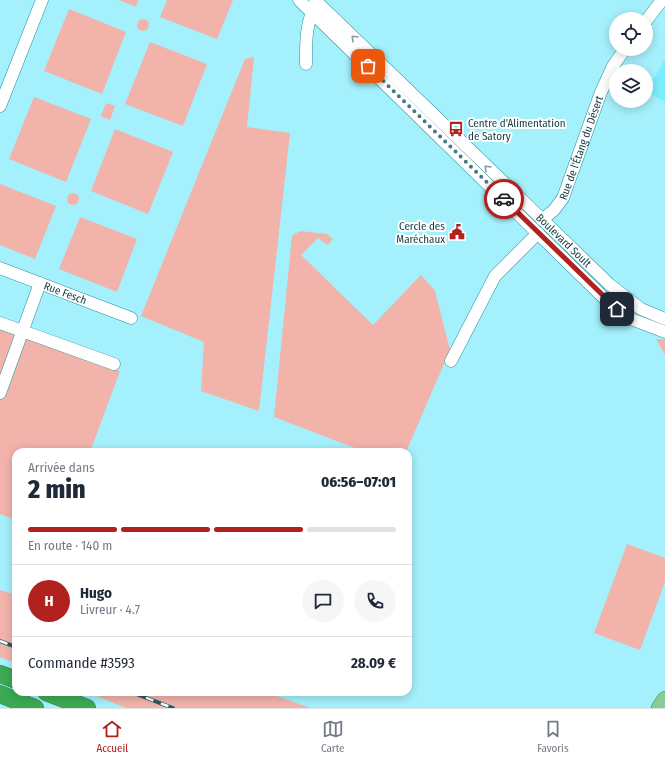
<!DOCTYPE html>
<html lang="fr">
<meta charset="utf-8">
<style>
:root{--surface:#fff;--page:#f6f6f7;--text:#1f2937;--muted:#747a83;--line:#e0e1e3;--accent:#b1211e}
body{margin:0;font-family:"Fira Sans Condensed",sans-serif;background:var(--page);color:var(--text);height:100vh;display:flex;flex-direction:column;font-size:15px;white-space:nowrap}
*{box-sizing:border-box;margin:0}
p{font-size:13px;color:var(--muted)}
.icon{flex:none;width:22px;height:22px;fill:none;stroke:currentColor;stroke-width:2;stroke-linecap:round;stroke-linejoin:round}
.map{position:relative;flex:1;overflow:hidden}
.panel{position:absolute;left:12px;top:448px;width:400px;height:248px;display:flex;flex-direction:column;background:var(--surface);border-radius:12px;box-shadow:0 2px 10px #0003}
.panel>*{flex:none}
.fabs{position:absolute;left:609px;top:12px;display:grid;gap:8px}
.fabs a{display:grid;place-items:center;width:44px;height:44px;border-radius:50%;background:var(--surface);box-shadow:0 2px 10px #0003;font-size:20px}
.pin{position:absolute;display:grid;place-items:center;width:34px;height:34px;color:#fff;margin:-17px;border-radius:8px;box-shadow:0 2px 6px #0006}
.courier{position:absolute;display:grid;place-items:center;width:40px;height:40px;margin:-20px;border:3px solid #b1211e;border-radius:50%;background:#fff;color:#222;box-shadow:0 1px 5px #0007}
.overview em{font-style:normal;font-weight:800}
.overview div{display:flex;flex-direction:column-reverse}
.overview{display:flex;align-items:center;justify-content:space-between;height:68px;padding:0 16px}
h1{font-size:26px;font-weight:800;line-height:30px}
.bar{display:grid;grid-template-columns:repeat(4,1fr);gap:6px 4px;align-content:center;height:48px;padding:0 16px}
.bar i{height:5px;border-radius:3px;background:var(--line)}
.bar .selected{background:var(--accent)}
.bar p{grid-column:span 4}
.line{display:flex;align-items:center;gap:10px;padding:0 16px;border-top:1px solid var(--line)}
.line div{flex:1}
.round{display:grid;place-items:center;flex:none;width:42px;height:42px;border-radius:21px;background:var(--page)}
.dock{display:flex;justify-content:space-around;align-items:center;height:56px;border-top:1px solid var(--line);background:var(--surface);font-size:11px;color:var(--muted)}
.dock a{display:grid;justify-items:center;gap:2px}
.dock .selected{color:var(--accent)}
.map>svg:first-child{display:block}
.built{fill:#7eeeff}
.green{fill:#f2b3ab}
.lines{fill:none;stroke-linecap:round;stroke-linejoin:round}
.minor-casing{stroke:#25929f;stroke-width:13}
.major-casing{stroke:#2c834d;stroke-width:16}
.highway-casing{stroke:#2c834d;stroke-width:18}
.minor{stroke:#fff;stroke-width:12}
.major{stroke:#8acc98;stroke-width:15}
.highway{stroke:#3caa54;stroke-width:17}
.rail-casing{stroke:#295b62;stroke-width:4}
.rail{stroke:#fff;stroke-width:2.5;stroke-dasharray:8;stroke-linecap:butt}
.oneway{stroke:#879da0}
.done{stroke:#437a82;stroke-width:4;stroke-dasharray:0 7.2}
.route{stroke:#b1211e;stroke-width:5}
.labels{text-anchor:middle;dominant-baseline:central;stroke-width:4;stroke-linejoin:round;paint-order:stroke}
.poi-label{font-size:11px;fill:#0f3b41;stroke:#fff;text-anchor:start}
.street-label{font-size:11px;fill:#0f3b41;stroke:#fff}
</style>
<div class="map">
<svg width="665" height="708" viewBox="0 0 665 708">
<rect width="100%" height="100%" fill="#a4f0fc"/>
<path class="built" d="M665,59V102L646,91Z"/>
<g class="green">
<path d="M119,0H138L136,7Z"/>
<path d="M167,0H233L217,39L160,17Z"/>
<path d="M69,9L126,32L102,94L44,71Z"/>
<circle cx="143" cy="25" r="6"/>
<path d="M150,42L207,64L183,126L125,104Z"/>
<path d="M254,57L247,127L290,133L259,411L201,391L204,342L141,316L245,59Z"/>
<path d="M34,97L91,119L66,182L9,159Z"/>
<path d="M106,103L115,106L110,120L101,116Z"/>
<path d="M115,129L173,152L148,214L91,191Z"/>
<path d="M0,184L56,206L35,259L0,245Z"/>
<circle cx="73" cy="199" r="6"/>
<path d="M80,217L137,239L117,292L59,269Z"/>
<path d="M300,231L327,234L333,239L328,245L318,238L301,255L373,325L421,275L435,291L450,350L406,452H365L274,417L292,236Z"/>
<path d="M0,327L120,371L90,452H16V520L0,514Z"/>
<path d="M656,339H665V355Z"/>
<path d="M627,544L665,558V582L640,650L594,633Z"/>
<path d="M0,590L16,595V663L0,657Z"/>
<path d="M87,692H266L310,708H126Z"/>
</g>
<g class="lines">
<defs>
<g id="minor">
<path d="M299,0L607,301L631,319L665,332"/>
<path id="s1" d="M315,0L609,284L641,309L665,319"/>
<path d="M646,21L662,0"/>
<path d="M306,64C306,48 305,20 316,7"/>
<path d="M0,106L42,0"/>
<path id="s2" d="M542,220L554,210L563,198L601,92L613,66L625,49"/>
<path id="s3" d="M0,268L131,318"/>
<path d="M0,323L114,364"/>
<path d="M451,361L495,276L538,233"/>
<path d="M0,393L40,283"/>
</g>
<path id="major" d="M659,708L665,699"/>
<g id="highway">
<path d="M0,674L16,680"/>
<path d="M46,692L87,708"/>
<path d="M0,694L35,708"/>
</g>
</defs>
<use href="#minor" class="minor-casing"/>
<use href="#major" class="major-casing"/>
<use href="#highway" class="highway-casing"/>
<use href="#minor" class="minor"/>
<use href="#major" class="major"/>
<use href="#highway" class="highway"/>
<defs>
<g id="rail">
<path d="M0,641L16,647"/>
<path d="M131,692L173,708"/>
</g>
</defs>
<use href="#rail" class="rail-casing"/>
<use href="#rail" class="rail"/>
</g>
<defs><path id="oneway-chevron" d="M-2-3.5L2.5 0L-2 3.5" fill="none" stroke-width="1.6" stroke-linecap="round" stroke-linejoin="round"/></defs>
<g class="oneway">
<use href="#oneway-chevron" transform="translate(354 38) rotate(-136)"/>
<use href="#oneway-chevron" transform="translate(487 168) rotate(-136)"/>
</g>
<g class="lines">
<path class="done" d="M368,66L504,199"/>
<path class="route" d="M504,199L617,309"/>
</g>
<defs>
<symbol id="bus-bare" viewBox="-9 -9 18 18"><path d="M-5-6H5V4H4V6H2V4H-2V6H-4V4H-5ZM-3.5-4V0h7V-4ZM-3.5 1.2v1.5H-2V1.2ZM2 1.2v1.5H3.5V1.2Z" fill="#b1211e" stroke="#fff" stroke-width="2.5" paint-order="stroke"/></symbol>
<symbol id="civic-bare" viewBox="-9 -9 18 18"><path d="M-.6-6.5H3V-4.5H.6V-3L4-1V1h2V6H-6V1h2V-1L-.6-3ZM-1.2 2.5V6h2.4V2.5Z" fill="#b1211e" stroke="#fff" stroke-width="2.5" paint-order="stroke"/></symbol>
</defs>
<g fill-rule="evenodd">
<use href="#bus-bare" x="445" y="118" width="22" height="22"/>
<use href="#civic-bare" x="446" y="221" width="22" height="22"/>
</g>
<g class="labels">
<g class="poi-label">
<text x="468" y="123">Centre d'Alimentation<tspan x="468" dy="13">de Satory</tspan></text>
<text x="445" y="226" text-anchor="end">Cercle des<tspan x="445" dy="13">Maréchaux</tspan></text>
</g>
<g class="street-label">
<text stroke="none"><textPath href="#s2" startOffset="84">Rue de l'Étang du Désert</textPath></text>
<text stroke="none"><textPath href="#s1" startOffset="346">Boulevard Soult</textPath></text>
<text stroke="none"><textPath href="#s3" startOffset="70">Rue Fesch</textPath></text>
</g>
</g>
</svg>
<div class="fabs">
<a><svg class="icon" aria-label="locate" viewBox="0 0 24 24"><circle cx="12" cy="12" r="6"/><path d="M12 2v4M12 18v4M2 12h4M18 12h4"/></svg></a>
<a><svg class="icon" aria-label="layers" viewBox="0 0 24 24"><path d="M12 4l9 5-9 5-9-5zM3 14l9 5 9-5"/></svg></a>
</div>
<div class="pin" style="left:368px;top:66px;background:#ea580c"><svg class="icon" aria-label="bag" viewBox="0 0 24 24"><path d="M5 8h14l-1 12H6zM9 8a3 3 0 0 1 6 0"/></svg></div>
<div class="pin" style="left:617px;top:309px;background:#1f2937"><svg class="icon" aria-label="home" viewBox="0 0 24 24"><path d="M3 11l9-7 9 7M6 9v11h12V9"/></svg></div>
<div class="courier" style="left:504px;top:199px"><svg class="icon" aria-label="car" viewBox="0 0 24 24"><path d="M5 17H2v-5l4-1 3-4h7l3 4 3 1v5h-3M9 17h6M6 11h13"/><circle cx="7" cy="17" r="2"/><circle cx="17" cy="17" r="2"/></svg></div>
<section class="panel">
<div class="overview"><div><h1>2 min</h1><p>Arrivée dans</p></div><em>06:56–07:01</em></div>
<div class="bar"><i class="selected"></i><i class="selected"></i><i class="selected"></i><i></i><p>En route · 140 m</p></div>
<div class="line" style="height:72px"><b class="round" style="background:var(--accent);color:#fff">H</b><div><b>Hugo</b><p>Livreur · 4.7</p></div><a class="round"><svg class="icon" aria-label="chat" viewBox="0 0 24 24"><path d="M4 5h16v11H9l-5 4z"/></svg></a><a class="round"><svg class="icon" aria-label="phone" viewBox="0 0 24 24"><path d="M5 4h4l2 5-3 2q2 4 5 5l2-3 5 2v4C11 20 4 13 5 4z"/></svg></a></div>
<div class="line" style="height:52px"><div>Commande #3593</div><b>28.09 €</b></div>
</section>
</div>
<nav class="dock">
<a class="selected"><svg class="icon" aria-label="home" viewBox="0 0 24 24"><path d="M3 11l9-7 9 7M6 9v11h12V9"/></svg>Accueil</a>
<a><svg class="icon" aria-label="map" viewBox="0 0 24 24"><path d="M3 6l6-2 6 2 6-2v14l-6 2-6-2-6 2zM9 4v14M15 6v14"/></svg>Carte</a>
<a><svg class="icon" aria-label="saved" viewBox="0 0 24 24"><path d="M7 4h10v16l-5-4-5 4z"/></svg>Favoris</a>
</nav>
